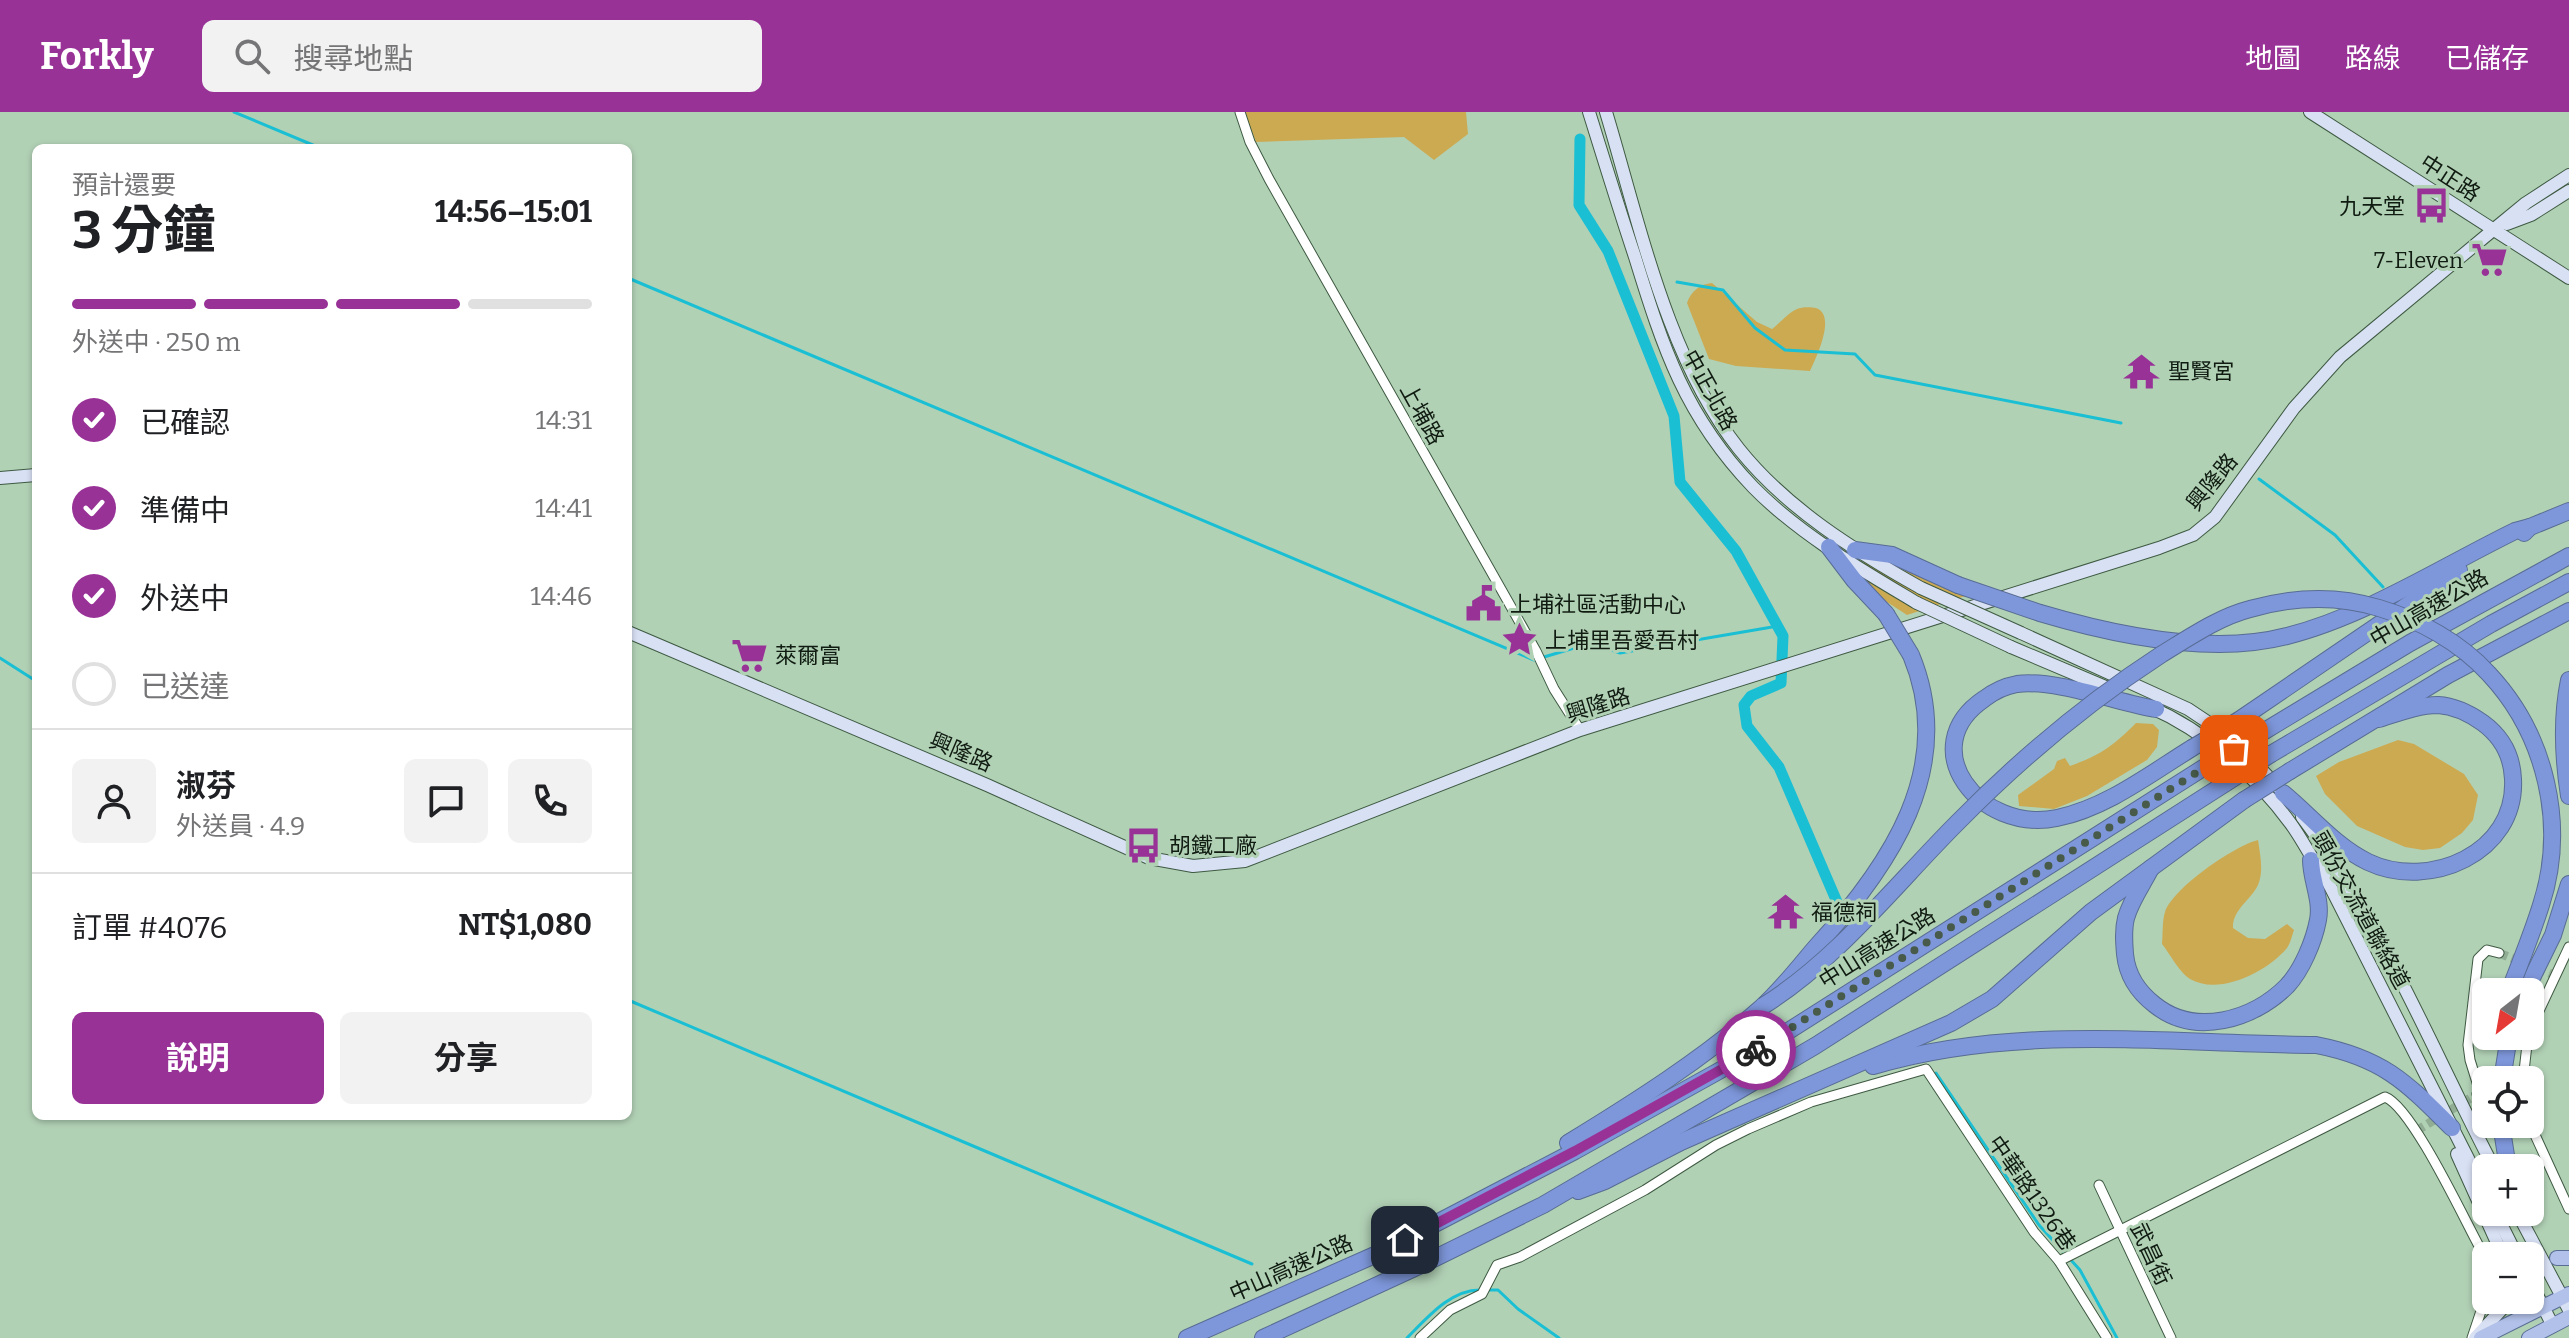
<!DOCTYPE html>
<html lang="zh-TW">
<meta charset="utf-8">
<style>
:root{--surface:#fff;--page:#f2f2f2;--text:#202124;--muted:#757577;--line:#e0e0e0;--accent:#983297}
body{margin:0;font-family:Bitter,"Noto Sans TC",serif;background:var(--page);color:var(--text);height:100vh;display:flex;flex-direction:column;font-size:30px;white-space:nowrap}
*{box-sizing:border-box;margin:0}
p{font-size:26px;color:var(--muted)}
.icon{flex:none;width:44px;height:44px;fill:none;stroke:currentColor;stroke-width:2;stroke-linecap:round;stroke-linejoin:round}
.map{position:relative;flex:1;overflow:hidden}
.sheet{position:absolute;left:32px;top:32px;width:600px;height:976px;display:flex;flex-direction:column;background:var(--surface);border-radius:12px;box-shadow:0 2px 6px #0004}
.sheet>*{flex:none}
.needle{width:52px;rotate:211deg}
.controls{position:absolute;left:2472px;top:866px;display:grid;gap:16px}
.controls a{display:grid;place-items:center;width:72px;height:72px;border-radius:12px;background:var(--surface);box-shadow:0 2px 6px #0004;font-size:40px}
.pin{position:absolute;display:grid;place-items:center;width:68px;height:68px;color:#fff;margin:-34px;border-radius:16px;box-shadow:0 4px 12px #0006}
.courier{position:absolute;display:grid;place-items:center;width:80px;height:80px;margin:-40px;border:6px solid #983297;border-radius:50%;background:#fff;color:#222;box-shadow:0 2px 10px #0007}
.summary em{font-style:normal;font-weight:700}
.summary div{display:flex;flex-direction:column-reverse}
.summary{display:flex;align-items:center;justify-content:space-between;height:136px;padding:0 40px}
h1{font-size:52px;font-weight:700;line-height:60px}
.bar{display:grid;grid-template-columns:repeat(4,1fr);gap:12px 8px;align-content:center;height:96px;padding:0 40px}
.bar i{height:10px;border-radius:6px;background:var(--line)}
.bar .current{background:var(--accent)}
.bar p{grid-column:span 4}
.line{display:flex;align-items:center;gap:20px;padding:0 40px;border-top:2px solid var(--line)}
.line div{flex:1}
.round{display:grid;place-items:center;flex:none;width:84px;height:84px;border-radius:12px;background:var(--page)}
ol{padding:0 40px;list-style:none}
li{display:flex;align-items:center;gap:24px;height:88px}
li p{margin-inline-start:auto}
li .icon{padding:8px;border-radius:50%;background:var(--accent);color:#fff;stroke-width:4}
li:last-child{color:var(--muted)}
li i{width:44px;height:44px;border:4px solid var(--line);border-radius:50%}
.primary-button{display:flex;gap:16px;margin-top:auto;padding:16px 40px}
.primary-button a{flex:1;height:92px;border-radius:12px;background:var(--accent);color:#fff;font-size:32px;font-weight:700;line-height:92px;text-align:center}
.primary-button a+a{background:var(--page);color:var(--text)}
header{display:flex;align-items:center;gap:48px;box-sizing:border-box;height:112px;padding:0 40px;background:var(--accent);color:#fff}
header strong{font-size:38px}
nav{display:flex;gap:44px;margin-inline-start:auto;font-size:28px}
.search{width:560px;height:72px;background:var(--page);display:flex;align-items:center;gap:20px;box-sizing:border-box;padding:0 28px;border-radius:12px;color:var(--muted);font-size:30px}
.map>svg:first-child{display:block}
.green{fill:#ccaa52}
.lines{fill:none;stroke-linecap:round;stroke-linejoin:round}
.stream{stroke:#1abfd3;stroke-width:3}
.canal{stroke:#1abfd3;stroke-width:11}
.street-tunnel{stroke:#91ad94;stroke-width:9;stroke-dasharray:9 4.5;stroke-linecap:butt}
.street-casing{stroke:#3e5a42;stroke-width:11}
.secondary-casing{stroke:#3e5a42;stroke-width:14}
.primary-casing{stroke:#586c94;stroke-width:16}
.highway-casing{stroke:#586c94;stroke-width:18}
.street{stroke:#fff;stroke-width:9}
.secondary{stroke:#d8e0f4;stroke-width:12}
.primary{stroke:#b2c1e9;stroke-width:14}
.highway{stroke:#7e97da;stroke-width:16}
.secondary-bridge-casing{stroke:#3e5a42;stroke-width:14;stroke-linecap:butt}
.highway-bridge-casing{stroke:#586c94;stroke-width:18;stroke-linecap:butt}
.secondary-bridge{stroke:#d8e0f4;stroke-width:12}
.highway-bridge{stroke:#7e97da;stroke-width:16}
.done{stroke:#485b4a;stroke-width:8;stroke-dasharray:0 14.4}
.route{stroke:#983297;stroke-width:10}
.labels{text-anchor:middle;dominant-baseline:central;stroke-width:6;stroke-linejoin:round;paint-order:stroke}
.street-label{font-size:22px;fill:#101b11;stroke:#b1d1b5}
.poi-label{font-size:22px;fill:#101b11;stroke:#b1d1b5;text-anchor:start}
</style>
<header>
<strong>Forkly</strong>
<div class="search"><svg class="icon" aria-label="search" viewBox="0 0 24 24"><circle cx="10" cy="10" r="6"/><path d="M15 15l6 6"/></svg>搜尋地點</div>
<nav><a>地圖</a><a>路線</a><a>已儲存</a></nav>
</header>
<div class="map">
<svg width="2569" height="1226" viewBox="0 0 2569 1226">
<rect width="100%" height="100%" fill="#b1d1b5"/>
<g class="green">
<path d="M1244,0H1466L1468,22L1434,48L1404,25L1256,30Z"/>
<path d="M1712,171L1757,210L1772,217C1780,211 1788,201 1797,197C1801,195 1811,195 1816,196C1837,203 1816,246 1810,259L1736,254L1709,247L1687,191C1691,179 1700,172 1712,171Z"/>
<path d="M1893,439L1984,478L1907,503L1841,460Z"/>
<path d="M2136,611L2153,612L2159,618L2157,635L2147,648L2087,684L2054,697L2019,694L2018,683L2054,657L2057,649L2065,646L2070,654C2101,643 2113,634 2136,611Z"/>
<path d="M2398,628L2414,632L2464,662L2478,683L2473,708L2462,721L2440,736L2423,738L2405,735L2357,714L2325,682L2316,664L2339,650Z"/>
<path d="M2258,728C2260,742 2264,759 2258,773C2251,788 2232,798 2233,816L2248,826L2265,827L2287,812L2294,818C2292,824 2290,832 2287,836C2267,860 2219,884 2190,867C2179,860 2170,842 2162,832C2163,822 2162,809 2165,800C2173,776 2234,734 2258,728Z"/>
</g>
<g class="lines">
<g class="stream">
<path d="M234,0L320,36"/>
<path d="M628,166L1534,548L1591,531L1620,541L1778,514"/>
<path d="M1677,170L1723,178L1755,216L1785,238L1855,242L1875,263L2121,311"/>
<path d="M2259,367L2335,423L2383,475"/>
<path d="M0,546L36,569"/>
<path d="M628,888L1252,1152"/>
<path d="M1936,961L2039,1113L2080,1158L2117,1226"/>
<path d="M1489,1178H1498L1518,1197L1559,1226"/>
<path d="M1407,1226C1427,1206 1451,1177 1481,1178"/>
</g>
<path class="canal" d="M1580,27L1579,93L1608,139L1674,304L1680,370L1736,439L1783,524L1781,571L1751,584L1744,593L1747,614L1779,655L1837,790"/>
<g class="street-tunnel">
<path d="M2499,841L2554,863"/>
<path d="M2416,1019L2477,982"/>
</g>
<defs>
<g id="street">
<path d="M1240,0L1250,30L1269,67L1536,539L1554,577L1580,618"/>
<path d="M2530,918L2569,835"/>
<path d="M2523,968L2528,924"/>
<path d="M2477,982L2479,977L2470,948L2468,933L2478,847L2487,838L2499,841"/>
<path d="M2530,1012L2569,1097"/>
<path d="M2099,1073L2171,1226"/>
<path d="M2059,1149L2385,985C2412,995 2464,1107 2480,1136L2486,1152"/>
<path d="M1420,1226L1450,1198L1482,1182L1497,1153L1520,1145L1645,1078L1716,1033L1748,1017L1811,990L1926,957L2034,1120L2059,1149L2107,1226"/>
<path d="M2472,1226L2486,1184"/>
</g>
<g id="secondary">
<path d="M1589,0C1604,48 1619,97 1635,145C1663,236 1685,304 1753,375C1799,422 1860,457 1917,491"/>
<path d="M1606,0C1639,109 1667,247 1739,337C1787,397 1855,439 1921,476"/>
<path d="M2310,0L2569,166"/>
<path d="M2507,112L2531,103L2569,79"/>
<path d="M0,366L36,363"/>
<path d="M628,520L987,673L1149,746L1193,754L1245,749L1580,618L2159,436L2193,423L2215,405L2294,296L2340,245L2493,118L2526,91L2569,63"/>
<path d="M2021,521L2188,597L2230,625L2278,675"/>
<path d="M2011,535L2115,579"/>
<path d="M2150,595C2205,619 2255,663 2291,712C2304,730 2313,750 2327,768L2486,1082"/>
<path d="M2302,705C2382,811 2432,938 2494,1056"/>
<path d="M2457,1042L2503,1144"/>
<path d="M2495,1100L2517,1144"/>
<path d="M2517,1100L2569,1198"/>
<path d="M2530,1169L2553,1214"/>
<path d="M2475,1226L2503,1196L2506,1188"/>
</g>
<g id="primary">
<path d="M2557,1146H2569"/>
<path d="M2481,1226L2569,1182"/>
<path d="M2529,1226L2569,1205"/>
</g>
<g id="highway">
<path d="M2524,421L2530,415L2569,399"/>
<path d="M1829,435L1854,468L1886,502"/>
<path d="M1855,438L1892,443L1958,473"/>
<path d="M2040,501C2114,523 2211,544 2287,524C2366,504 2443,454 2515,419L2530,415"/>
<path d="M2569,568C2561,607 2563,645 2569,684"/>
<path d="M2156,597C2116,590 2056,567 2017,572C2006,574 1993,580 1984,587C1913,635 1979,722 2057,706C2106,696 2150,662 2192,636"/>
<path d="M2239,608L2459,458"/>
<path d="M2258,623L2410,531L2569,444"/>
<path d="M2271,642L2491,512L2569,470"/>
<path d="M2290,659L2448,563L2569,499"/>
<path d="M2283,681C2311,704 2335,734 2368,750C2429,779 2517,741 2513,667C2512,643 2502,625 2483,611C2469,601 2455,594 2438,593C2418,593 2398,601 2379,607"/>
<path d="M2151,756C2143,772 2131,788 2126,806C2123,818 2124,830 2125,842C2127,863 2138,880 2155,893C2195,925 2253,908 2287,874C2302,858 2314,829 2318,808C2322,788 2311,768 2311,748"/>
<path d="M2525,880L2553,823L2569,772"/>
<path d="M1873,954C2018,911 2168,932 2316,933C2383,946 2406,970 2452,1016"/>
<path d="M2502,968L2509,924"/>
<path d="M2501,1012L2508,1056"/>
<path d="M1568,1031C1635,990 1703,947 1762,895C1781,878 1798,856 1815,836C1889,755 1958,656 1911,543"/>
<path d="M1578,1079L1605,1069L1681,1030L1951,911L1992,887L2091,800L2244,688"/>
<path d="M1187,1226L1377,1142L1575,1039L1771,930L2211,651"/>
<path d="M1263,1226L1421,1153L1543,1093L1815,934L2226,671"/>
</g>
</defs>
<use href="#street" class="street-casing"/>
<use href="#secondary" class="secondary-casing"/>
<use href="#primary" class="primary-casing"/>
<use href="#highway" class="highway-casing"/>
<use href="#street" class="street"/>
<use href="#secondary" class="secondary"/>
<use href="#primary" class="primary"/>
<use href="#highway" class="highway"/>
<defs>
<g id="secondary-bridge">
<path d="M1921,476L2021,521"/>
<path d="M1917,491L2011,535"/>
</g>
<g id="highway-bridge">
<path d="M1958,473L2040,501"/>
<path d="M1886,502L1911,543"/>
<path d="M2192,636L2239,608"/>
<path d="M2211,651L2258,623"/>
<path d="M2226,671L2271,642"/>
<path d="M2244,688L2290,659"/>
<path d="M1763,894C1837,848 1896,772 1957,711C2019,648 2088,590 2162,542C2190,525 2219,505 2250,497C2292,485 2337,483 2379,496C2419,508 2460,530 2489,562C2546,623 2567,713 2541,793C2532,822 2520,851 2509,880"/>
</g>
</defs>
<use href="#secondary-bridge" class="secondary-bridge-casing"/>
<use href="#highway-bridge" class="highway-bridge-casing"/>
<use href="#secondary-bridge" class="secondary-bridge"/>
<use href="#highway-bridge" class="highway-bridge"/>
</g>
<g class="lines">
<path class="done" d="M1756,938L2234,637"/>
<path class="route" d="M1405,1128L1575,1039L1756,938"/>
</g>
<defs>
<symbol id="bus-bare" viewBox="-9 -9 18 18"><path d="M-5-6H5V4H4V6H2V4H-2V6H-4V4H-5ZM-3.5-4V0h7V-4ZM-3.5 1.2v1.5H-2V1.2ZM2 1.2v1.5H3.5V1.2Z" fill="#983297" stroke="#b1d1b5" stroke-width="2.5" paint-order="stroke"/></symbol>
<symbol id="supermarket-bare" viewBox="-9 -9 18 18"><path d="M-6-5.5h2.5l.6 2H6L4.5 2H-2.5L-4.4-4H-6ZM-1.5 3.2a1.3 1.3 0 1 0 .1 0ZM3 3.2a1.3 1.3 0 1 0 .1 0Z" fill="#983297" stroke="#b1d1b5" stroke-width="2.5" paint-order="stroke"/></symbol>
<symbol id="temple-bare" viewBox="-9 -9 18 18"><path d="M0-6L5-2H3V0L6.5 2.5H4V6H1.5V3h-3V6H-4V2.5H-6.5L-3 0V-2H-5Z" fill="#983297" stroke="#b1d1b5" stroke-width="2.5" paint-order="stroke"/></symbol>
<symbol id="civic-bare" viewBox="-9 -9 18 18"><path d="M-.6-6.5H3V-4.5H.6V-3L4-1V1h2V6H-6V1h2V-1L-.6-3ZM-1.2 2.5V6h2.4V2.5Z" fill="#983297" stroke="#b1d1b5" stroke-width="2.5" paint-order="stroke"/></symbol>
<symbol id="sight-bare" viewBox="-9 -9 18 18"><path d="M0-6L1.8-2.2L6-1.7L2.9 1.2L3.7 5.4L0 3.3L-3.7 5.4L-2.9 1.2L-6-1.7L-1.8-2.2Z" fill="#983297" stroke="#b1d1b5" stroke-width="2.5" paint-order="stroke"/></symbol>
</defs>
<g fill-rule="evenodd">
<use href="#bus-bare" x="2406" y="68" width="51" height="51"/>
<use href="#supermarket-bare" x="2464" y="122" width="51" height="51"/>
<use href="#temple-bare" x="2116" y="234" width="51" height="51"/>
<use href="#civic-bare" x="1458" y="466" width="51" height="51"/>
<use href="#sight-bare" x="1494" y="502" width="51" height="51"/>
<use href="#supermarket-bare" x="724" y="518" width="51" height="51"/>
<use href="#bus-bare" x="1118" y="708" width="51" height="51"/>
<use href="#temple-bare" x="1760" y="774" width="51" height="51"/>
</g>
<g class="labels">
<g class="street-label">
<text transform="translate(2450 66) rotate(33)">中正路</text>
<text transform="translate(1710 278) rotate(61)">中正北路</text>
<text transform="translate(1422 302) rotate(61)">上埔路</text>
<text transform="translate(2212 370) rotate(-51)">興隆路</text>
<text transform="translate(2429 496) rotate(-30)">中山高速公路</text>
<text transform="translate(1598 593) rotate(-18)">興隆路</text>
<text transform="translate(961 640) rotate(23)">興隆路</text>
<text transform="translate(2361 798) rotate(61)">頭份交流道聯絡道</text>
<text transform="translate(1877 836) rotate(-32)">中山高速公路</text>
<text transform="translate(2032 1081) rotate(55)">中華路1326巷</text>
<text transform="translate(2151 1142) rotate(65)">武昌街</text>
<text transform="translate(1291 1156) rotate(-24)">中山高速公路</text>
</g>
<g class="poi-label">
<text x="2405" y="94" text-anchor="end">九天堂</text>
<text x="2463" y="148" text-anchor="end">7-Eleven</text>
<text x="2168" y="259">聖賢宮</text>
<text x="1510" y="492">上埔社區活動中心</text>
<text x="1545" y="528">上埔里吾愛吾村</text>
<text x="775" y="543">萊爾富</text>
<text x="1169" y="733">胡鐵工廠</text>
<text x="1811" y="800">福德祠</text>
</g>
</g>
</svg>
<div class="controls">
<a><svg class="needle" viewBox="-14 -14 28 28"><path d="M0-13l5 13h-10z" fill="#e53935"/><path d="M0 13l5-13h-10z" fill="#757577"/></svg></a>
<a><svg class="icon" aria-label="locate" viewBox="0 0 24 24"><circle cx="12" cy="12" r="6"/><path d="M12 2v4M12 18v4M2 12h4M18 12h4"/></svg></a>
<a>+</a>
<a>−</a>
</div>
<div class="pin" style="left:2234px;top:637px;background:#ea580c"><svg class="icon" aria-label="bag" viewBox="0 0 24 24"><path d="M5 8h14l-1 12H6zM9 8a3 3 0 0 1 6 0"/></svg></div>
<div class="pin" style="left:1405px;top:1128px;background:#1f2937"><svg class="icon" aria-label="home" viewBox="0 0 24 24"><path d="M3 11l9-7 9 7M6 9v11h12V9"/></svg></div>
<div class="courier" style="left:1756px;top:938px"><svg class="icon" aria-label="bike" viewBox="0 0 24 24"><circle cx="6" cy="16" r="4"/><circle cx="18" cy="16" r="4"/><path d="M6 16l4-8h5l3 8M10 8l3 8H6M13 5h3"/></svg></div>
<section class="sheet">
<div class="summary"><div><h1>3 分鐘</h1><p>預計還要</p></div><em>14:56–15:01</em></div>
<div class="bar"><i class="current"></i><i class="current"></i><i class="current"></i><i></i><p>外送中 · 250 m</p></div>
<ol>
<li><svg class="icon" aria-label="check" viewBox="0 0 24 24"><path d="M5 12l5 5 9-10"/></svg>已確認<p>14:31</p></li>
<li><svg class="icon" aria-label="check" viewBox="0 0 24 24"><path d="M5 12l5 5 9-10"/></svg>準備中<p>14:41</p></li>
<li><svg class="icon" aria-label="check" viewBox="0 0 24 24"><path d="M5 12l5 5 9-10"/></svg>外送中<p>14:46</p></li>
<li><i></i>已送達</li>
</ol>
<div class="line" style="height:144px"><a class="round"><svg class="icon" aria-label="person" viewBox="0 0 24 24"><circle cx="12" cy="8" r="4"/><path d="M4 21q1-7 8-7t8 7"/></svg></a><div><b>淑芬</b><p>外送員 · 4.9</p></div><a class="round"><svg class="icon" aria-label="chat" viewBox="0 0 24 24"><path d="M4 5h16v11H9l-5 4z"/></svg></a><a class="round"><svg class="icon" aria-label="phone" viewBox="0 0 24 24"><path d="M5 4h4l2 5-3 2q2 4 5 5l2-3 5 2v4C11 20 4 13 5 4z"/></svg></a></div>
<div class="line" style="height:104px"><div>訂單 #4076</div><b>NT$1,080</b></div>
<div class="primary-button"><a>說明</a><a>分享</a></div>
</section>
</div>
